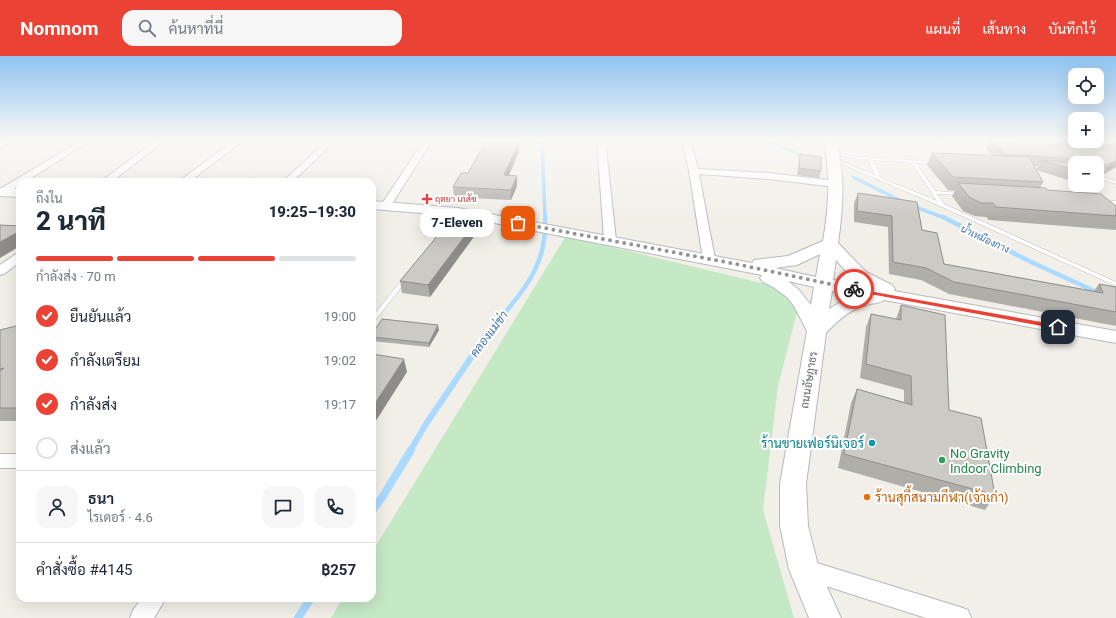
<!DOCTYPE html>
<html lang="th">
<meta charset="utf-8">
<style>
:root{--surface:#fff;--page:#f6f6f7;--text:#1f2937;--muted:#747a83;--line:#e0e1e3;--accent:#ea4335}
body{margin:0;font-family:Roboto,Sarabun,sans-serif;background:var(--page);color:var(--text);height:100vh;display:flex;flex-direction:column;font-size:15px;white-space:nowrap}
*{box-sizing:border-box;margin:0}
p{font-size:13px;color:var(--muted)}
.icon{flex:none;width:22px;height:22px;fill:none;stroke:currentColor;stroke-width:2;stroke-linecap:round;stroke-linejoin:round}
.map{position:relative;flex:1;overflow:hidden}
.sheet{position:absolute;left:16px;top:122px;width:360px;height:424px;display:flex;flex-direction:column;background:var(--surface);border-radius:12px;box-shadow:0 4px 16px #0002}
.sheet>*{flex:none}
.tools{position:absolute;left:1068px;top:12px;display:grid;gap:8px}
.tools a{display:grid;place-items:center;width:36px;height:36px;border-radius:8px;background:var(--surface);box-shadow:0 4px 16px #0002;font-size:20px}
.pin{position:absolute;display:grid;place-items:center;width:34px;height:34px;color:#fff;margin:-17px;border-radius:8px;box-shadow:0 2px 6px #0006}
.courier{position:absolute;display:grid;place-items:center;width:40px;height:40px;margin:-20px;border:3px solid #ea4335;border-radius:50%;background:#fff;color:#222;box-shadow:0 1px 5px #0007}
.bubble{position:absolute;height:28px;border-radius:12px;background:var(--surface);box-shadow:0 4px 16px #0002;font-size:13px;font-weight:800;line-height:28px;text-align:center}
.headline em{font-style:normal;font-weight:800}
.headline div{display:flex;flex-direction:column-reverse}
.headline{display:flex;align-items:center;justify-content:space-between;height:68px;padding:0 20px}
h1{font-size:26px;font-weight:800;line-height:30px}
.bar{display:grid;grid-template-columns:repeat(4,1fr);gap:6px 4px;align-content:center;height:48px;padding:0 20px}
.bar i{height:5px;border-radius:3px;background:var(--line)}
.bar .current{background:var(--accent)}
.bar p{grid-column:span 4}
.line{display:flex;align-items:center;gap:10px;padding:0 20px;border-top:1px solid var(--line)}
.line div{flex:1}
.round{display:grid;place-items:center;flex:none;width:42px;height:42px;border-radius:12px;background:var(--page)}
ol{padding:0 20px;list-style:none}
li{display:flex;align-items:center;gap:12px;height:44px}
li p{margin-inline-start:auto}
li .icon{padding:4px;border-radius:50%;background:var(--accent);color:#fff;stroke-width:4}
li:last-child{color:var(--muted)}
li i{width:22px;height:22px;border:2px solid var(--line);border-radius:50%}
header{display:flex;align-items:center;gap:24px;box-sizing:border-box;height:56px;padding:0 20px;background:var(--accent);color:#fff}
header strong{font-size:19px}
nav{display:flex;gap:22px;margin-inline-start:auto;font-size:14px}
.search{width:280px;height:36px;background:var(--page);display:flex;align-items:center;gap:10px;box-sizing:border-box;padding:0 14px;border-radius:12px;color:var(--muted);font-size:15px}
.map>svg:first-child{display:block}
.green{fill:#c5e8c5}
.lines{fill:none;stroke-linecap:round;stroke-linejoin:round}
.stream-far3{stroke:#aadaff;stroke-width:3.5}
.stream-far2{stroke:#aadaff;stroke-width:4.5}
.stream-far1{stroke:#aadaff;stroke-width:6}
.stream{stroke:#aadaff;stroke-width:8}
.lane-casing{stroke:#b5b8bc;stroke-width:1}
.street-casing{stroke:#b5b8bc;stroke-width:2}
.secondary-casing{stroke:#b6babf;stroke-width:2}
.lane{fill:#fff;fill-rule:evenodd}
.street{fill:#fff;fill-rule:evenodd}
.secondary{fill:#fff;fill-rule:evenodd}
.wall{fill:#afaea9;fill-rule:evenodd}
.shaded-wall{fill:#8f8d8a}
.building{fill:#cccac5;stroke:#8f8d8a}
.route{fill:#ea4335}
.done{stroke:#929495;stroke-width:4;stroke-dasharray:0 7.2}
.health-dot{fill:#e0444e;stroke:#fff;stroke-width:1.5}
.culture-dot{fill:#0f9aa8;stroke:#fff;stroke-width:1.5}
.leisure-dot{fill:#2e9e5b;stroke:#fff;stroke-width:1.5}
.food-dot{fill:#e8710a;stroke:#fff;stroke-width:1.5}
.labels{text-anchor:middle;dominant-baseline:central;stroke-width:4;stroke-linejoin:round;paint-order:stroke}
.far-health-label{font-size:9px;fill:#be3a42;stroke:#fff;text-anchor:start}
.far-water-label{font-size:10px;font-style:italic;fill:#4174aa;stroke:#fff}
.street-label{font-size:11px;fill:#5f6368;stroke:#fff}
.water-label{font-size:12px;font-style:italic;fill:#4174aa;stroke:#fff}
.near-culture-label{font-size:13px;fill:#0d838f;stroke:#fff;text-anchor:end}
.near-leisure-label{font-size:13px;fill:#27864d;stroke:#fff;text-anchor:start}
.near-food-label{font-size:13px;fill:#c56008;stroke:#fff;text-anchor:start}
</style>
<header>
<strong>Nomnom</strong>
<div class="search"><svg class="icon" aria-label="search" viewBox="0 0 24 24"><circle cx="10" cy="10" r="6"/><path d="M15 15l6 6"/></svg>ค้นหาที่นี่</div>
<nav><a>แผนที่</a><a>เส้นทาง</a><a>บันทึกไว้</a></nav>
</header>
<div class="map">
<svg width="1116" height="562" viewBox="0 0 1116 562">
<rect width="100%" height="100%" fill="#f1efe8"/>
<path class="green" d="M566,180L778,231L799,248L778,330L763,454L794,562H331L343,542H372V496Z"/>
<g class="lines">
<g class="stream-far3">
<path d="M542,83L545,162"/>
<path d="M764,83L806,101"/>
<path d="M853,121L903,146"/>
<path d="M913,150L945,162"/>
</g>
<g class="stream-far2">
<path d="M943,161L1031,206L1101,238"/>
<path d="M499,264C527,230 547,208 545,161"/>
</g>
<path class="stream-far1" d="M410,395L426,368L487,278L499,263"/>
<g class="stream">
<path d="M372,455L383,440L411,394"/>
<path d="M298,562L311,542"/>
</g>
<defs>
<g id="lane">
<path d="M780,83H785L790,85L851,100L938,106V107L936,108L916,107L935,135L962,137L964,138L962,139L937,138L944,148L1116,226V230L940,150L832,104L836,103L875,119L868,104L851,102L788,87ZM873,104L912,107L937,145L881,122Z"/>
<path d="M897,83H908L985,90L979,83H983L991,90L998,92L996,93L899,84Z"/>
<path d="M1097,119L1116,125V128L1097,122Z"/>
<path d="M1103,144L1116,145V149L1101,147V145Z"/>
<path d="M406,220L408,221L409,222L408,223L374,266L372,267V261L404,221Z"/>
</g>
<g id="street">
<path d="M6,83H16L0,92V86Z"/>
<path d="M84,83H93L25,126H20V129L5,138H0V133Z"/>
<path d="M158,83H167L111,126H100Z"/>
<path d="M236,83H245L189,126H178Z"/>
<path d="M329,83H337L292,126H282Z"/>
<path d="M425,83H433L390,151H382L381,149Z"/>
<path d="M597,83H605L616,184L610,187L604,184Z"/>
<path d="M682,83H690L698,113L769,117L835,125L840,128L835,131L769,123L699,118L715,203L713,205H705L703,203L689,115Z"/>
<path d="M20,197V206L4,218L0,219V209L16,198Z"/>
<rect x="0" y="398" width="20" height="14"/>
<path d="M804,503L960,551L968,554L971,562H926L804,523L797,520L794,513L797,506Z"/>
<path d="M142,542H166L154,562H130L133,554Z"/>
</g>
<g id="secondary">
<path d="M823,83H835C846,117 843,152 838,187L866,216L892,229L895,233L894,235L1116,275V287L884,244C879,248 872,247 866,249C850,253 837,265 826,277L806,428L808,470L819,513L841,562H809L789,513L780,470V428L807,275L794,250L787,241L773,231L763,226L760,222L762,219L458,160L372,153V145L458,152L752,207L754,204L788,200L823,185C829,150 831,118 823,83ZM820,198L816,221L775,212L797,209ZM836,204L854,224L867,230L833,224ZM788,225L814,231L811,249L799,234ZM832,235L857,239L844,244L829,253Z"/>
<path d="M0,132L20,133V141L0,140Z"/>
</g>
</defs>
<use href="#lane" class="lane-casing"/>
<use href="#street" class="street-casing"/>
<use href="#secondary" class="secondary-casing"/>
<use href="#lane" class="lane"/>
<use href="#street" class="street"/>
<use href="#secondary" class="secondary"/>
</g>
<g class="wall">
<path d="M484,83H518L516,86L519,95L509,119L517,120V130L511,144L454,141L453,131L468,117L485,88Z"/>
<path d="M984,83H1116V111L1102,119L1099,118L1097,107H1075V126L1036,114L1043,126L1040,132L1047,134L1116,150V174L989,164L986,161L975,160L963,155L952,140L955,135L948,134L927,109L932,97L993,100L986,93L989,86ZM1034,110H1038L1036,114Z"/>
<path d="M800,98L821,115L819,122L797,119Z"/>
<path d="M858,137L922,174L944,208L1094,235L1099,228L1116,231V270L949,238L921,224L889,218L888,171L854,166V147Z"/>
<path d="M477,164L478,175L430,241L402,237L400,225Z"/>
<path d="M901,249L949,354L995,439L985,454L838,412L851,347L857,333L904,346V334L860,322L866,271L871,258L896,263Z"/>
<path d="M20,269V365H0V274Z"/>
<path d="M439,274L429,291L372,285V278Z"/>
</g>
<g class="shaded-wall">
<path d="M514,83H518L514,90Z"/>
<path d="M519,86V95L505,129L504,119Z"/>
<path d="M1116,104V111L1102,119L1108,109Z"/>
<path d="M1102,113L1097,122V116Z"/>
<path d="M517,120V130L511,144V134Z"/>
<path d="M477,164L478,175L430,241L428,229Z"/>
<path d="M20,175V190L0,202V186Z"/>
<path d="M438,269L439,274L429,291V287Z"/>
<path d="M404,303L407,316L372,371V352Z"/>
</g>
<g class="building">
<path d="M484,83H514V84Z"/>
<path d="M1043,83H1075V85H1097V83H1116V89Z"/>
<path d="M991,84L1116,94V104L1108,109L1102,108V113L1097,116V107H1081L1082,106L1080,103L1004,98Z"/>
<path d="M486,85L519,86L504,119L517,120L511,134L453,131L461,117H468Z"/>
<path d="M932,97L1029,101L1043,126L953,121Z"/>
<path d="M800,98L821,101V115L799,112Z"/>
<path d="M1041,104L1075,107V114Z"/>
<path d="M958,127L1046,132L1047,134L1101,138L1116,150V160L996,151L993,147H981L969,141Z"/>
<path d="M858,137L917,146L922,174L937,177L944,208L1103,237L1099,228L1116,231V256L954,226L926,212L893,206L892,160L857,155Z"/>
<path d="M453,161L477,164L428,229L400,225Z"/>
<path d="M0,169L20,170V175L0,186Z"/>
<path d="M901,249L945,259L949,354L981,362L995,439L844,398L857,333L912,349L911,320L866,308L871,258L901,264Z"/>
<path d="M382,263L438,269L429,287L372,281V278Z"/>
<path d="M20,269V352H0V315L4,312L0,313V274Z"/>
<path d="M372,298L404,303L372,352Z"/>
</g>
<linearGradient id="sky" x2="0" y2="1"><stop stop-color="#8fc3f1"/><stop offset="0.52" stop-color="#f9f8f5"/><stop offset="1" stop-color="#f9f8f5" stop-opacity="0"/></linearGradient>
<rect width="1116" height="161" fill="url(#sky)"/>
<path class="route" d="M852,232L1058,269L1062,271L1058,273L854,235L851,233Z"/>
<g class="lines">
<path class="done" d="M518,167L736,208L854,233"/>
</g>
<path class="health-dot" d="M425 137h4v4h4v4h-4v4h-4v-4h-4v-4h4z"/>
<circle class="culture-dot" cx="872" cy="387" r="4"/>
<circle class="leisure-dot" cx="942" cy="404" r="4"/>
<circle class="food-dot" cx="867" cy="441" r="4"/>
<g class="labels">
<g class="far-health-label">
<text x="435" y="143">ฤตยา เภสัช</text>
</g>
<g class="far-water-label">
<text transform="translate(985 183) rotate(25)">น้ำเหมืองกาง</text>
</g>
<g class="street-label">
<text transform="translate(809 324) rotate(-81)">ถนนอัษฎาธร</text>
</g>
<g class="water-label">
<text transform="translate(489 278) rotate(-53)">คลองแม่ข่า</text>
</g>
<g class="near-culture-label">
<text x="864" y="387">ร้านขายเฟอร์นิเจอร์</text>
</g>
<g class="near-leisure-label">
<text x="950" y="397">No Gravity<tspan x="950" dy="15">Indoor Climbing</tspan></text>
</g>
<g class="near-food-label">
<text x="875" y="441">ร้านสุกี้สนามกีฬา(เจ้าเก่า)</text>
</g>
</g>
</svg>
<div class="tools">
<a><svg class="icon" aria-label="locate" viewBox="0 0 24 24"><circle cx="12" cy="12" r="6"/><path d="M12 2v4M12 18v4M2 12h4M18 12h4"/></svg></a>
<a>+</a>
<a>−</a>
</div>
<div class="pin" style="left:518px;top:167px;background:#ea580c"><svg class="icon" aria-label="bag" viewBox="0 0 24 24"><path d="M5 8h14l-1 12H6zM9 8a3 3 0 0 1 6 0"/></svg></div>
<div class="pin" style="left:1058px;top:271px;background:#1f2937"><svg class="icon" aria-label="home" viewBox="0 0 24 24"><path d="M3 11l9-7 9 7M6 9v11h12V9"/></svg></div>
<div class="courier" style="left:854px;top:233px"><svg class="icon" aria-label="bike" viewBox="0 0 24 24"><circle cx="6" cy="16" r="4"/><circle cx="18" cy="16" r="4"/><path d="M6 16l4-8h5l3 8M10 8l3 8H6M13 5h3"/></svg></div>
<div class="bubble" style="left:420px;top:153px;width:74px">7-Eleven</div>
<section class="sheet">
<div class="headline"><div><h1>2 นาที</h1><p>ถึงใน</p></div><em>19:25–19:30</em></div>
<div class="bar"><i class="current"></i><i class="current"></i><i class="current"></i><i></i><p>กำลังส่ง · 70 m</p></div>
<ol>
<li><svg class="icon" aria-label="check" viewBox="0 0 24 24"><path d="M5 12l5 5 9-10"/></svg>ยืนยันแล้ว<p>19:00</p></li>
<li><svg class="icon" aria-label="check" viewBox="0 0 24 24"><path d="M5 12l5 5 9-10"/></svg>กำลังเตรียม<p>19:02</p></li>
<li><svg class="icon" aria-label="check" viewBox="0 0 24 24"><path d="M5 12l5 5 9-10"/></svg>กำลังส่ง<p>19:17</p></li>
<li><i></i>ส่งแล้ว</li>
</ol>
<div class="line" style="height:72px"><a class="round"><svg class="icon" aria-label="person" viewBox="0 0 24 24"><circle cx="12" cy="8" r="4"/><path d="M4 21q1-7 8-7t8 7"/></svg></a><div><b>ธนา</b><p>ไรเดอร์ · 4.6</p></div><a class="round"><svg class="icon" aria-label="chat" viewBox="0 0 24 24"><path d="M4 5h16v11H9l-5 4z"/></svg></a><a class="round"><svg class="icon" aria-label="phone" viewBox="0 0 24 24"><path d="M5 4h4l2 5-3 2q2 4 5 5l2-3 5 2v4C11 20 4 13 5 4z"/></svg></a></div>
<div class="line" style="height:52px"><div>คำสั่งซื้อ #4145</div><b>฿257</b></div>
</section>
</div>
